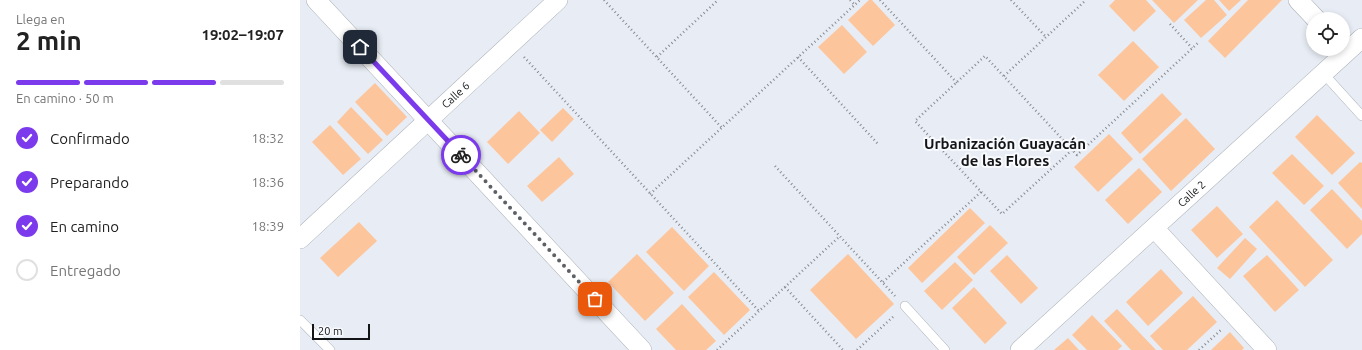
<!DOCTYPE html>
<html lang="es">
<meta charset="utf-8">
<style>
:root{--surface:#fff;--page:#f2f2f2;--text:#222;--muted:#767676;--line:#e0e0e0;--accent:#7c3aed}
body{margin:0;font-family:Ubuntu,sans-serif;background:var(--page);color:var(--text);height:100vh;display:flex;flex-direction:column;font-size:15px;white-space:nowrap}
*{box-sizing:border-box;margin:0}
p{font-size:13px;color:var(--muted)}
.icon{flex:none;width:22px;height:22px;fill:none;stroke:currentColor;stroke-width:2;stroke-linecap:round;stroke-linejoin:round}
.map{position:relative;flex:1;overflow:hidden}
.details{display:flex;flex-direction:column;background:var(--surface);width:300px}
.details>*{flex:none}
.controls{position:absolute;left:1006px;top:12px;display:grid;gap:8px}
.controls a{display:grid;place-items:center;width:44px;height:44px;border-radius:50%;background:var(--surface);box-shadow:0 2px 6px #0003;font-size:20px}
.scale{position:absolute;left:12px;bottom:10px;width:58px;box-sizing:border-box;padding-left:4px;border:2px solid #121416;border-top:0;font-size:11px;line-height:14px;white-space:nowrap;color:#121416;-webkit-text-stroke:3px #f8fafd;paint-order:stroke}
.pin{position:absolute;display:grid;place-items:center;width:34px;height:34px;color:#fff;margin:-17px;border-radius:8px;box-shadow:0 2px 6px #0006}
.courier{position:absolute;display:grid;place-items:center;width:40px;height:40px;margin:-20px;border:3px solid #7c3aed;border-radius:50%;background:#fff;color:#222;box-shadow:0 1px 5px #0007}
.headline em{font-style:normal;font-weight:600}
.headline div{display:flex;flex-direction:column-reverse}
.headline{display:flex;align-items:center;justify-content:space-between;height:68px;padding:0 16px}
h1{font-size:26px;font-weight:600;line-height:30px}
.bar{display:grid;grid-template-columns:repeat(4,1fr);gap:6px 4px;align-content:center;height:48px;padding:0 16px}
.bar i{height:5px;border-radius:3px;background:var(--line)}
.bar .on{background:var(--accent)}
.bar p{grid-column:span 4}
ol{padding:0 16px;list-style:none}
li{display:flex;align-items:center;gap:12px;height:44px}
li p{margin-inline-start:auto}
li .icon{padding:4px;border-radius:50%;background:var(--accent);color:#fff;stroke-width:4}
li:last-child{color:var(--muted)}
li i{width:22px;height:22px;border:2px solid var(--line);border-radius:50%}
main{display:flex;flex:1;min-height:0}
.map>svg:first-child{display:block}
.building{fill:#fdc59c}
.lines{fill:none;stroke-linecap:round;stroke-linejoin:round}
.lane-casing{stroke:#adb1b9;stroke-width:10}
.street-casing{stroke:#adb1b9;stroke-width:20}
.path{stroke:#878b90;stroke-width:2.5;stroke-dasharray:1 3;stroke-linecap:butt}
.lane{stroke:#fff;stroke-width:9}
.street{stroke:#fff;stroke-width:19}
.done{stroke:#5d6064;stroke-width:4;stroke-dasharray:0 7.2}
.route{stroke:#7c3aed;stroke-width:5}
.labels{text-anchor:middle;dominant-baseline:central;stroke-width:4;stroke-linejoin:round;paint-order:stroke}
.street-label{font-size:11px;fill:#121416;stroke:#f8fafd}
.district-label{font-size:15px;font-weight:bold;fill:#121416;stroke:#f8fafd}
</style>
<main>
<section class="details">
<div class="headline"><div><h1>2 min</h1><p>Llega en</p></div><em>19:02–19:07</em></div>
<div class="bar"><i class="on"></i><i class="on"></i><i class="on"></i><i></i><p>En camino · 50 m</p></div>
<ol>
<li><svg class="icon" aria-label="check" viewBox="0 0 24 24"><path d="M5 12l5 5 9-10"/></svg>Confirmado<p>18:32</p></li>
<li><svg class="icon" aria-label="check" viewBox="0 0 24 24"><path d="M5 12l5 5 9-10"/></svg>Preparando<p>18:36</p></li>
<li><svg class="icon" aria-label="check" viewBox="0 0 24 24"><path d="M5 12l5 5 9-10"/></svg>En camino<p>18:39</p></li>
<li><i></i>Entregado</li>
</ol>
</section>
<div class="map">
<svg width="1062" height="350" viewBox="0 0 1062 350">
<rect width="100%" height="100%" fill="#e8edf5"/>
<g class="building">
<path d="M569,0H572L595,25L573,46L548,20Z"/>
<path d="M815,0H846L856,11L834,32L809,6Z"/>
<path d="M852,0H898L874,23Z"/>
<path d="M906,0H914L927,15L901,38L884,20Z"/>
<path d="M919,0H941L929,11Z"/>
<path d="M948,0H982L925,58L908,41Z"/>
<path d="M542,25L567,52L544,74L518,47Z"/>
<path d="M833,41L859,67L824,101L798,75Z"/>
<path d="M75,83L107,117L87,136L55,102Z"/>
<path d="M862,93L882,114L840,154L821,133Z"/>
<path d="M51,107L83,140L68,154L37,122Z"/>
<path d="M263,108L274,119L252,142L240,130Z"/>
<path d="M219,111L240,133L208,164L187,142Z"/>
<path d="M1017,115L1055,153L1032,175L995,137Z"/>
<path d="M886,118L915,149L871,191L842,159Z"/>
<path d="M30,125L61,159L43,175L12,142Z"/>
<path d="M809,134L833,159L798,192L774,167Z"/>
<path d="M992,154L1024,186L1004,205L972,173Z"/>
<path d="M259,157L274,174L242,202L227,186Z"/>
<path d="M1060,162L1062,163V209L1038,183Z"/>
<path d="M839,168L862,192L828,224L805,200Z"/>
<path d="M1032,189L1062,221V234L1047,249L1010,210Z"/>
<path d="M977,200L1033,260L1005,287L949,227Z"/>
<path d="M917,206L943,234L917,258L891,230Z"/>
<path d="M670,208L685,223L622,283L608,268Z"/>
<path d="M59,222L77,241L38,277L20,258Z"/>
<path d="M690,225L708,243L674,275L657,257Z"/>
<path d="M372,227L409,266L384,291L346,252Z"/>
<path d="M945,238L957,249L930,279L917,268Z"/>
<path d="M337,254L374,293L345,321L308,282Z"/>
<path d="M548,254L594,304L556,339L510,290Z"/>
<path d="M707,255L738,288L721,304L690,271Z"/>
<path d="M967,255L999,290L975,312L943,276Z"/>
<path d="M655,262L673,280L642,310L624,291Z"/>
<path d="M861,269L883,293L848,326L826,302Z"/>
<path d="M414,272L450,310L424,335L388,297Z"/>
<path d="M674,287L707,323L685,344L652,308Z"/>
<path d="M893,296L917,322L887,350H863L850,336Z"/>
<path d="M382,304L416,341L406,350H376L356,329Z"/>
<path d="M817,309L856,350H831L804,321Z"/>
<path d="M792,315L822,346L818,350H787L772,335Z"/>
<path d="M930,332L944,348L942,350H911Z"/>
<path d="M768,338L779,350H754Z"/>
</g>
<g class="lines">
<defs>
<g id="lane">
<path d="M1023,73L1062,116"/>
<path d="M605,306L645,350"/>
<path d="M0,320L30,350"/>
</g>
<g id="street">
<path d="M16,0L342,350"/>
<path d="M998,0L1016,19"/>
<path d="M854,228L967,350"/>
<path id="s1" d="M0,239L258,0"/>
<path id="s2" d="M720,350L1062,38"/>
</g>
</defs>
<use href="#lane" class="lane-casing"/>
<use href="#street" class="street-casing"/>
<g class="path">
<path d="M304,0L422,128"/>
<path d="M550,0L555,5"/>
<path d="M580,0L657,83"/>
<path d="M711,0L746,37"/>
<path d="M870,24L892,48"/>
<path d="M224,57L459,311"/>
<path d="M357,57L418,0"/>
<path d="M498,57L579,145"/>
<path d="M704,76L786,0"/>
<path d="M772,150L702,214L615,121L685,56L777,155L898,43"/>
<path d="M475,166L595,296"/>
<path d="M350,194L560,0"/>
<path d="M583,282L681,192"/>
<path d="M485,287L543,350"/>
<path d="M417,350L540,236"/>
<path d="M557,350L595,315"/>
<path d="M899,350L922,329"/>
</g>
<use href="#lane" class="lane"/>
<use href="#street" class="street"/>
</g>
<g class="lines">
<path class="done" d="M161,155L295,299"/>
<path class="route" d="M60,47L161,155"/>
</g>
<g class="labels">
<g class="street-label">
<text stroke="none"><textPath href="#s1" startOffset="212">Calle 6</textPath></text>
<text stroke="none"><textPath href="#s2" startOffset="232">Calle 2</textPath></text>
</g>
<g class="district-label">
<text x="705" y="143">Urbanización Guayacán<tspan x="705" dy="17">de las Flores</tspan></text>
</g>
</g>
</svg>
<div class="controls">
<a><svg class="icon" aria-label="locate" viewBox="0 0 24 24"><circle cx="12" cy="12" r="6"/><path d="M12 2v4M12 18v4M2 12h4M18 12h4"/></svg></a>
</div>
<div class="scale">20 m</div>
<div class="pin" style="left:295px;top:299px;background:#ea580c"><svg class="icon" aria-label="bag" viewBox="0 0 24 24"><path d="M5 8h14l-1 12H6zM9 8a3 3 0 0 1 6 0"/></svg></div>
<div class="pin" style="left:60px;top:47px;background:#1f2937"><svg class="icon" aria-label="home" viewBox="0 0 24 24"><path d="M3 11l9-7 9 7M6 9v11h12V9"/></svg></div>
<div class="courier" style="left:161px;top:155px"><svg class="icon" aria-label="bike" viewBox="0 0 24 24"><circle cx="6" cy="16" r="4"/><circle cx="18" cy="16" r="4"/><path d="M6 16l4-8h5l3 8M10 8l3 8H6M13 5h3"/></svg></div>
</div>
</main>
